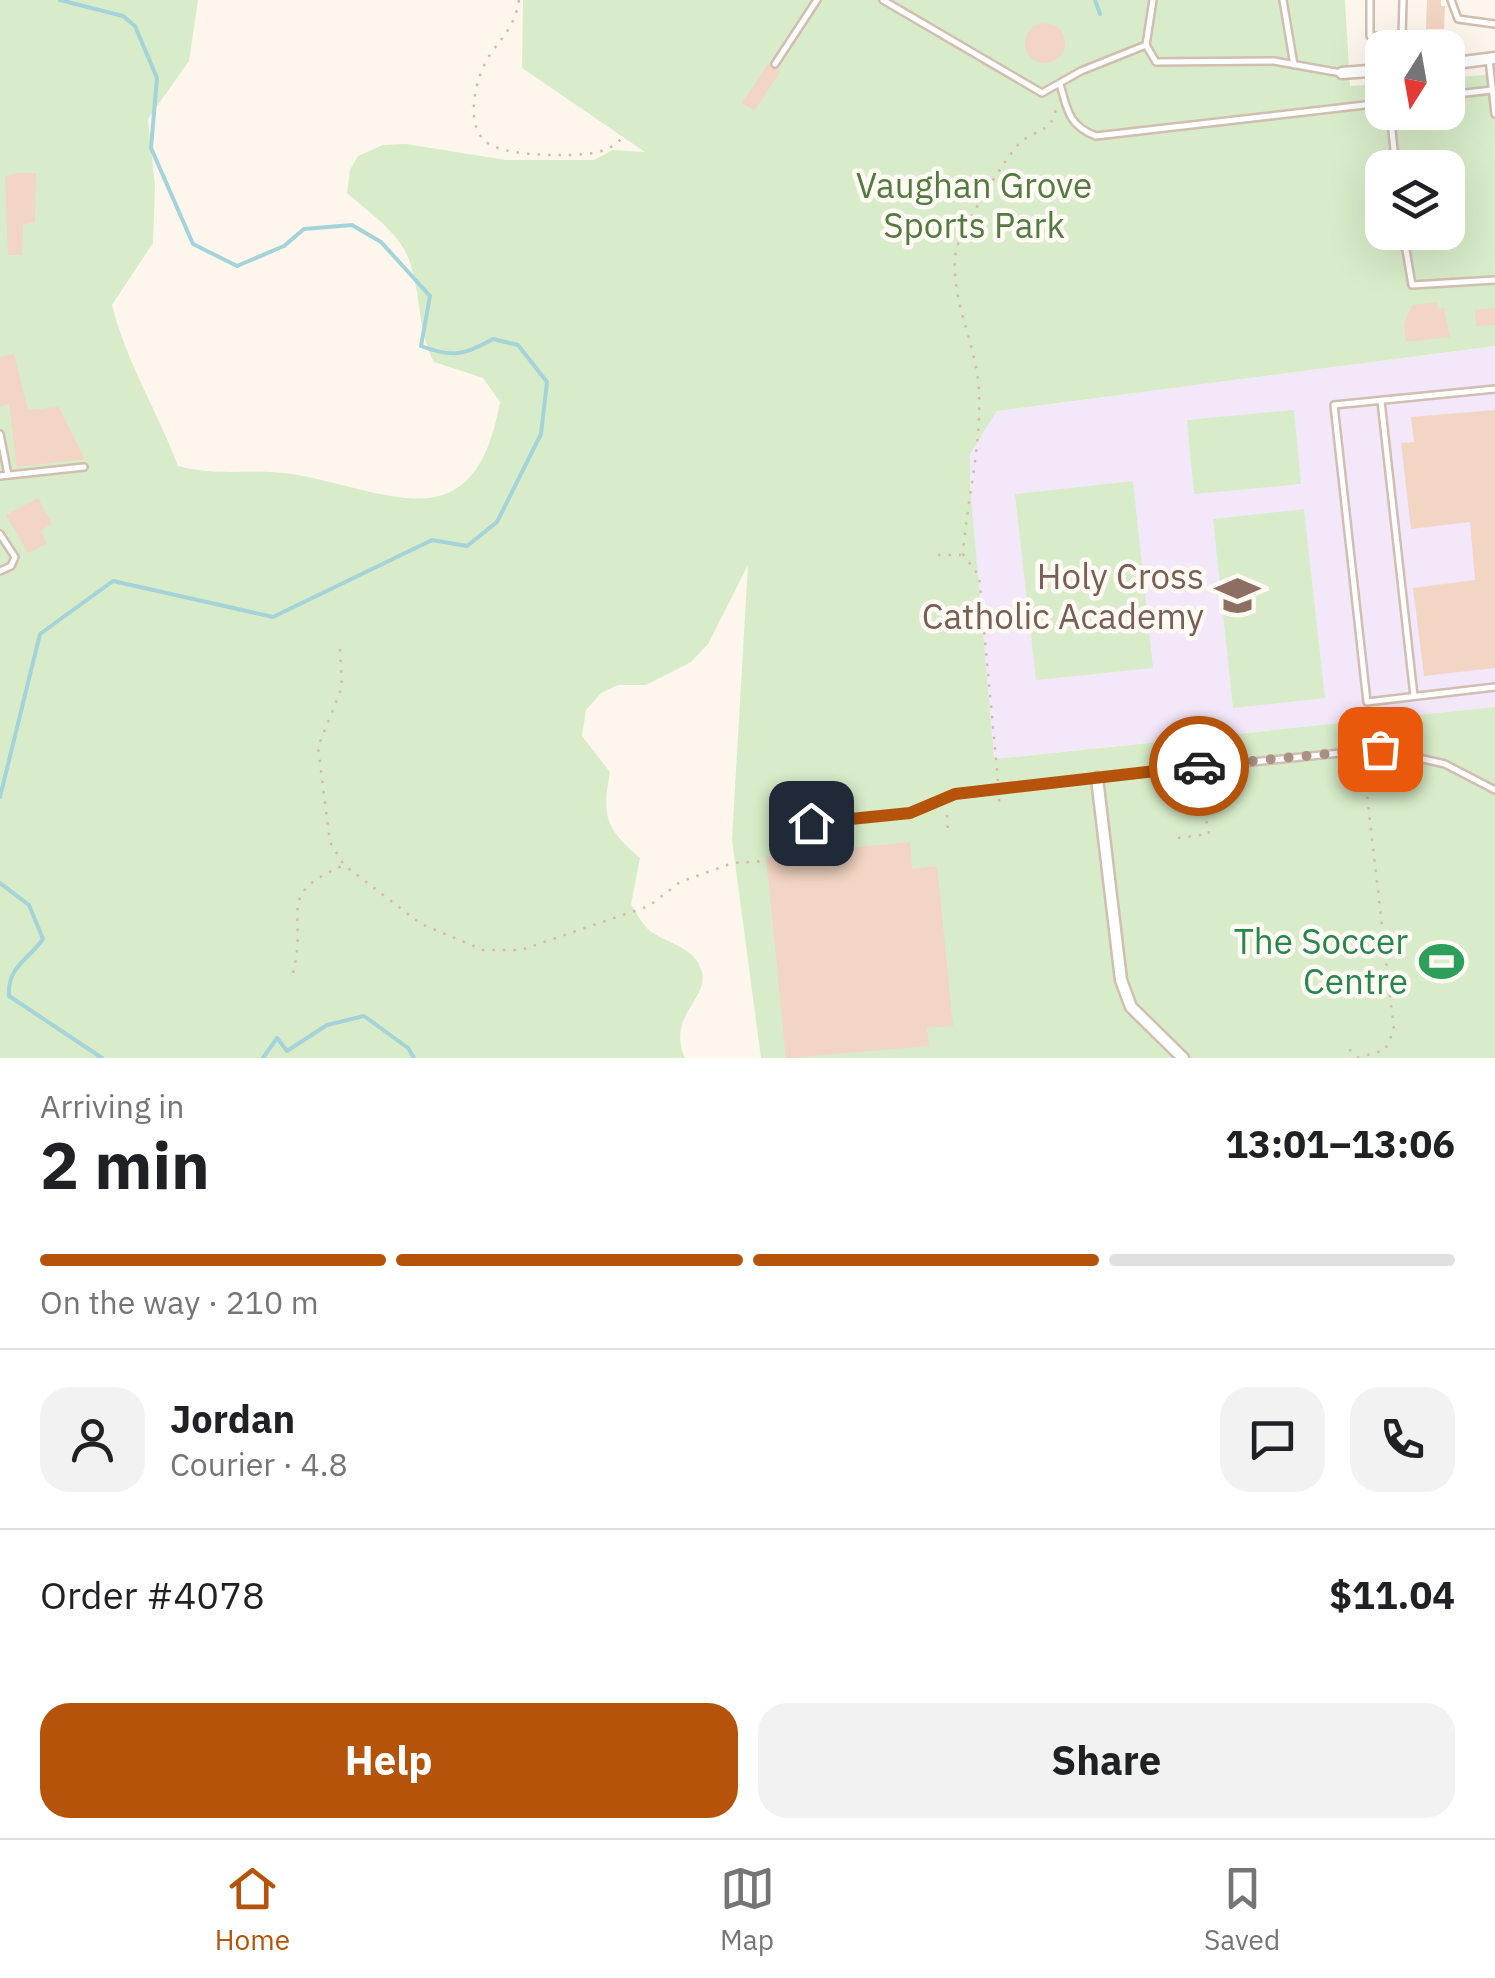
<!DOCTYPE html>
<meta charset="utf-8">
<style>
:root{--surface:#fff;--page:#f2f2f2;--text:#202124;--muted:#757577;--line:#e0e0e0;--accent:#b45309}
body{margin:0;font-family:"IBM Plex Sans",sans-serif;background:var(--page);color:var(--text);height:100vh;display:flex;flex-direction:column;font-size:38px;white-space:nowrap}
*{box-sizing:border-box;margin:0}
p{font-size:32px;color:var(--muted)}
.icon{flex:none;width:55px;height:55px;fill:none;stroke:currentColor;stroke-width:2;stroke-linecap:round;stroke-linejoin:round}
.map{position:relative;height:1058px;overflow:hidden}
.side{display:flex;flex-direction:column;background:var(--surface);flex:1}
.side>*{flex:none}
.needle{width:65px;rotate:191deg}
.buttons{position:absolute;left:1365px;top:30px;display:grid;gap:20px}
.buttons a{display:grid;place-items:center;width:100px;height:100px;border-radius:20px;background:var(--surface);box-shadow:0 10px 40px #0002;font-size:50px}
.pin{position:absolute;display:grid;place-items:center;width:85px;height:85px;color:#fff;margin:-42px;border-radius:20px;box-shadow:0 5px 15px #0006}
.courier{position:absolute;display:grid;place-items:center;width:100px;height:100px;margin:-50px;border:8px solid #b45309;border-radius:50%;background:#fff;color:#222;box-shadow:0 2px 12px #0007}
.head em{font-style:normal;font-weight:700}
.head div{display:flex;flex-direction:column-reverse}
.head{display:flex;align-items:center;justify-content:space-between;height:170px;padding:0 40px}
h1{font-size:65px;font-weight:700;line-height:75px}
.bar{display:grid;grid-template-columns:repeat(4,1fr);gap:15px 10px;align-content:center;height:120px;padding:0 40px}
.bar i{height:12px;border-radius:8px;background:var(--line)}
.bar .selected{background:var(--accent)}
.bar p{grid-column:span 4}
.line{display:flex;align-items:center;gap:25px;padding:0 40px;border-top:2px solid var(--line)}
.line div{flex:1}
.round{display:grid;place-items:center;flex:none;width:105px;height:105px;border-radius:30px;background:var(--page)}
.action{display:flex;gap:20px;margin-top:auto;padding:20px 40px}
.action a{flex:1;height:115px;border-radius:30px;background:var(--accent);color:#fff;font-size:40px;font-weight:700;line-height:115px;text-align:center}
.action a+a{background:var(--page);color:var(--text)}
.tab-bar{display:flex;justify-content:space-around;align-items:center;height:140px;border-top:2px solid var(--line);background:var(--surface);font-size:28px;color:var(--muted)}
.tab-bar a{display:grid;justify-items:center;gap:5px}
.tab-bar .selected{color:var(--accent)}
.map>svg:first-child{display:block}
.education{fill:#f3e8fa}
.green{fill:#d8ecc9;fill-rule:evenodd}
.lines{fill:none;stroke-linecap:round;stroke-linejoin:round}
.stream{stroke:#a5d3da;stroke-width:4}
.building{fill:#f3d5c3}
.service-casing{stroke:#d1beb0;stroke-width:10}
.minor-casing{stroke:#d1beb0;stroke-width:15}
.path{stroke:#d9b8a5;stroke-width:2.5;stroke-dasharray:2.5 8;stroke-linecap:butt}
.service{stroke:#fff;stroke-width:5}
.minor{stroke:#fff;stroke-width:10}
.done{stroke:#a89285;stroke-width:10;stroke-dasharray:0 18}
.route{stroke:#b45309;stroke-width:12}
.labels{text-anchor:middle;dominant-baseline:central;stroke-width:9;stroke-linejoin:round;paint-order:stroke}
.park-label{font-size:35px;fill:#537a41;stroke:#fffaf3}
.education-label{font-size:35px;fill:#785e54;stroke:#fffaf3;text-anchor:end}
.leisure-label{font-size:35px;fill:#27864d;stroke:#fffaf3;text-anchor:end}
</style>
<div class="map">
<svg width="1495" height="1058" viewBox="0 0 1495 1058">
<rect width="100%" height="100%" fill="#fdf6ec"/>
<path class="education" d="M1495,346V707L993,759L970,484V454L997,411Z"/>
<g class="green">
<path d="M0,0H198L189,61L148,119L155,186L153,243L112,305C126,362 158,412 178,466C216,477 254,468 292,474C391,491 474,546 500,402L483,378L434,362C416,328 422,289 407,255C396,230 367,211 347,193L350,170L358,156L383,145L406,144L506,160H594L613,150L645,152L522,68L523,0H1345L1350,86L1382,84V112H1448V78L1495,74V346L997,411L970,454V484L994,759L1495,707V1058H761L732,840L748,565L708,644L691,662L646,685H618L601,693L586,710L582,736L610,772C602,818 605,827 640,858L631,904C636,912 642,924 649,930C666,944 695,946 702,972C709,999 666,1016 685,1058H0ZM1382,168H1448V232H1382Z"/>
<path d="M1294,410L1301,484L1194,494L1187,420Z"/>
<path d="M1133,481L1153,668L1036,680L1015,494Z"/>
<path d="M1304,509L1325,698L1233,708L1213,519Z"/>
</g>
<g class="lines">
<g class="stream">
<path d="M1095,0L1100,14"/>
<path d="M0,797L40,634L113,581L273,617L432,540L467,546L497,522L541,434L547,382L518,345L493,339C465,355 452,358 421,346L430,296L381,242L352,225L304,229L284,246L237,266L193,244L151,148L157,78L135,26L123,16L60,0"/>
<path d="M0,883L29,905L43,939C28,960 7,967 9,996L102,1058"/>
<path d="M263,1058L277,1038L287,1051L327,1025L364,1016L408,1048L414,1058"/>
</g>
</g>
<g class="building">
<path d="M1427,0H1441V6H1445L1444,29H1426Z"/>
<circle cx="1045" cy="43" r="20"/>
<path d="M768,64L780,72L754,111L742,103Z"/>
<path d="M17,173H36L35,222L23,225L22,255H8L5,176Z"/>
<path d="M1437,302L1438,309L1444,308L1450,337L1406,342L1404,324L1412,305Z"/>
<path d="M1495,308V325L1476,326L1475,310Z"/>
<path d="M14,354L28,410L59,407L85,459L17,467L9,404L0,407V357Z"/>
<path d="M1495,410V668L1424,676L1413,588L1475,580L1470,522L1411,529L1401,443L1414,442L1411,417Z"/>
<path d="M38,498L52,524L41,530L47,544L28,553L6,515Z"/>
<path d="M910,842L912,869L937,866L953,1026L927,1028L929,1046L786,1058L766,856Z"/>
</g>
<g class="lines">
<defs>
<g id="service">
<path d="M883,0L1042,93L1081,71L1146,45L1156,62L1274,61L1341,73"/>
<path d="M1283,0L1294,65"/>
<path d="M1370,0V36L1402,37L1403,48"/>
<path d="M1451,0L1458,19L1495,24"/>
<path d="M1402,37L1403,0"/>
<path d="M1146,45L1153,0"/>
<path d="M1489,59L1495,114"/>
<path d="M775,64L817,0"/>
<path d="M1060,84C1067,110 1069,126 1096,136L1382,103"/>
<path d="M1448,95L1492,90"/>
<path d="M1390,112L1396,168"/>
<path d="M1403,232L1412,285L1495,280"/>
<path d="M1495,389L1334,405L1367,702L1495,687"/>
<path d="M1381,401L1414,696"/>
<path d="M0,434L8,475"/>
<path d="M0,476L84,467"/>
<path d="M0,534L15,557L11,566L0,571"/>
<path d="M811,823L910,813L955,794L998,788L1379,749L1445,764L1495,790"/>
</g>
<g id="minor">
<path d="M1448,64L1495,58"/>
<path d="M1342,73L1382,70"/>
<path d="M1097,778L1121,980L1131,1007L1183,1058"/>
</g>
</defs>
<use href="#service" class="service-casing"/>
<use href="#minor" class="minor-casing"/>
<g class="path">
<path d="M519,0C515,25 505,34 491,53C476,74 461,130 491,145C509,154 539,155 559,155C580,155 611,155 623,136"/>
<path d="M938,555H961"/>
<path d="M340,649L342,687L318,747L330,842L344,865L421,924L483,950H521L649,906L680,882L733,863L766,861"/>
<path d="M998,781L979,576L963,554C967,497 984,437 978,379C973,339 949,292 956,251C960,231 1002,163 1017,146C1032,128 1054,135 1056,106"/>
<path d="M999,799L1000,809"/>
<path d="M947,815L948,830"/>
<path d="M1178,838L1209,834L1200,787"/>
<path d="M293,973C309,912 273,896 342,866"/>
<path d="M1350,1049L1351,1058"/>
<path d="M1357,1058L1385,1050L1394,1030L1364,769"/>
</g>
<use href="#service" class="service"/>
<use href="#minor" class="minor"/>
</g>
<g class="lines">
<path class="done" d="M1199,766L1380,749"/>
<path class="route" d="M811,823L910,813L955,794L1199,766"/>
</g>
<defs>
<symbol id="school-bare" viewBox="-9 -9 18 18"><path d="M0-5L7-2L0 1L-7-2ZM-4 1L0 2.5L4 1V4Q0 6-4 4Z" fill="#8d6e63" stroke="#fffaf3" stroke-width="2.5" paint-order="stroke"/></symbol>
<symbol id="stadium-bare" viewBox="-9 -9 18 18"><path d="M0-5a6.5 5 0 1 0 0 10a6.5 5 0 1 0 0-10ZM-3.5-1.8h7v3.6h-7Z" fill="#2e9e5b" stroke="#fffaf3" stroke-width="2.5" paint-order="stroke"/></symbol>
</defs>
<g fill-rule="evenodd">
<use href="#school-bare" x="1206" y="564" width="63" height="63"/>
<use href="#stadium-bare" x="1410" y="930" width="63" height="63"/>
</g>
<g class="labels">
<g class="park-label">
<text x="974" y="185">Vaughan Grove<tspan x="974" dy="40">Sports Park</tspan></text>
</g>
<g class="education-label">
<text x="1204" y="576">Holy Cross<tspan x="1204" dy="40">Catholic Academy</tspan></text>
</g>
<g class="leisure-label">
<text x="1408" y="941">The Soccer<tspan x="1408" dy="40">Centre</tspan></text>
</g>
</g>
</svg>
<div class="buttons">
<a><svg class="needle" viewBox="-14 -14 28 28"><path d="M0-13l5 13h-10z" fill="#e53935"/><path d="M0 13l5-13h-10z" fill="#757577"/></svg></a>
<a><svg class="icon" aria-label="layers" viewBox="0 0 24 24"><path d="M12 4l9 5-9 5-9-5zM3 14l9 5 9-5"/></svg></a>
</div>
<div class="pin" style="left:1380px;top:749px;background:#ea580c"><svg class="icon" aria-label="bag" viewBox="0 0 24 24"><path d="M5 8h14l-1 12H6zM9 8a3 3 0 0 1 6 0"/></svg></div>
<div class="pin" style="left:811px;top:823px;background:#1f2937"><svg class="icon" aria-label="home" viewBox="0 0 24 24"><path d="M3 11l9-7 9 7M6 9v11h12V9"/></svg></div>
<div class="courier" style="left:1199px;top:766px"><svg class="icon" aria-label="car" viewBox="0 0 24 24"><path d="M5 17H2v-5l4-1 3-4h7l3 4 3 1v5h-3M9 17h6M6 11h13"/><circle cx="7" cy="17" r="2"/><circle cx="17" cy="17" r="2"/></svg></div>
</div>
<section class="side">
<div class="head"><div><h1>2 min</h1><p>Arriving in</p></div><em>13:01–13:06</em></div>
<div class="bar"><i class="selected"></i><i class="selected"></i><i class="selected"></i><i></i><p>On the way · 210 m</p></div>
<div class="line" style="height:180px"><a class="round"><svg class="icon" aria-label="person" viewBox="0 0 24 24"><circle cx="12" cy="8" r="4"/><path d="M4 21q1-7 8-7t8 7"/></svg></a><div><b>Jordan</b><p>Courier · 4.8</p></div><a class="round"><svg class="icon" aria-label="chat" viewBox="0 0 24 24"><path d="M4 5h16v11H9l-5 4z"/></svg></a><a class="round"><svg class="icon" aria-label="phone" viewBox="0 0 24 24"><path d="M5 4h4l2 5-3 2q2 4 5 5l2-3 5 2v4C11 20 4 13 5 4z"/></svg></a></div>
<div class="line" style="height:130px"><div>Order #4078</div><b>$11.04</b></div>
<div class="action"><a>Help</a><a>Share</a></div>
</section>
<nav class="tab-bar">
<a class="selected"><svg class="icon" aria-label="home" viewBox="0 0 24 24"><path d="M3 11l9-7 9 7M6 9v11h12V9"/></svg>Home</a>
<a><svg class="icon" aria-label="map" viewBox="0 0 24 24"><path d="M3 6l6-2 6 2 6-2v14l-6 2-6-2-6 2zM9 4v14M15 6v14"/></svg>Map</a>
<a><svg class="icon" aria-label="saved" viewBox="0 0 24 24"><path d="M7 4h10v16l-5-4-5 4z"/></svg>Saved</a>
</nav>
